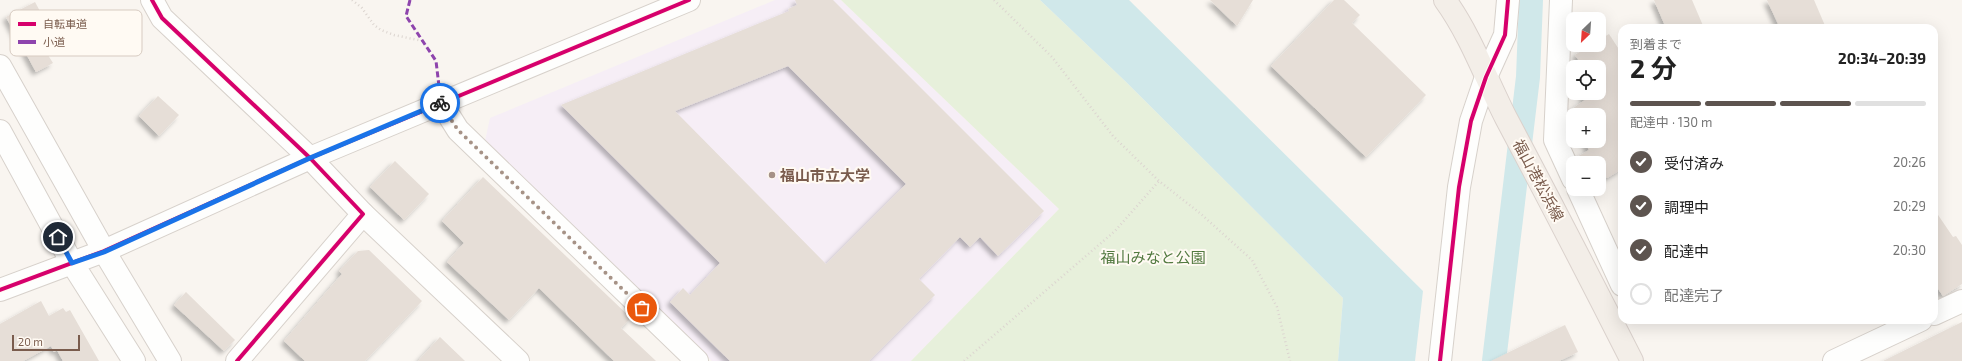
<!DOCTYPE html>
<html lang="ja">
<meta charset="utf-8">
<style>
:root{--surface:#fff;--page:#f2f2f2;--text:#222;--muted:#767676;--line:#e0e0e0;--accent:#5d544f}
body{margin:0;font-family:"Exo 2","Noto Sans JP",sans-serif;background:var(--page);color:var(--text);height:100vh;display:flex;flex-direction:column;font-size:15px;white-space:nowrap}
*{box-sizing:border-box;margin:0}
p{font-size:13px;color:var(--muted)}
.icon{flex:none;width:22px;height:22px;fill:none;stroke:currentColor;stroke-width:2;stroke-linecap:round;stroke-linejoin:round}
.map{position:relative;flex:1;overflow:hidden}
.side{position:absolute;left:1618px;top:24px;width:320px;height:300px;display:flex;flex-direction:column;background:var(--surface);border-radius:12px;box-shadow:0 4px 16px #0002}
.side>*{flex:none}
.needle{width:26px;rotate:205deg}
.controls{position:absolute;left:1566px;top:12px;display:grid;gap:8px}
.controls a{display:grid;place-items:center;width:40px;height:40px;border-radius:8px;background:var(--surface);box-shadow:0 4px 16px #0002;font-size:20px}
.scale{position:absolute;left:12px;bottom:10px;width:68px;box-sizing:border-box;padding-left:4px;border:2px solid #7a5c4d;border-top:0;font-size:11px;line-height:14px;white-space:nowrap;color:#7a5c4d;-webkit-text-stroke:3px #fffaf3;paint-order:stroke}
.pin{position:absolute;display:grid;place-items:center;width:34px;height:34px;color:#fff;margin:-17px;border:2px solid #fff;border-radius:50%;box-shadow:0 1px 4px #0007}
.courier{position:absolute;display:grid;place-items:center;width:40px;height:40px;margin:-20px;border:3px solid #1a73e8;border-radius:50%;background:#fff;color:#222;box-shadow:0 1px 5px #0007}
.summary em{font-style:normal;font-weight:700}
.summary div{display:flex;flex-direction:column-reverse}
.summary{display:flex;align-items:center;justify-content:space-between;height:68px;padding:0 12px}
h1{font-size:26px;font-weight:700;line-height:30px}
.bar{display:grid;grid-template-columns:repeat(4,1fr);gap:6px 4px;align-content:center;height:48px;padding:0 12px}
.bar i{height:5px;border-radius:3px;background:var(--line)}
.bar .selected{background:var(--accent)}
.bar p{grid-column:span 4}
ol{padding:0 12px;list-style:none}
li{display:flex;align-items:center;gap:12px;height:44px}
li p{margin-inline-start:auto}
li .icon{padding:4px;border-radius:50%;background:var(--accent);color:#fff;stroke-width:4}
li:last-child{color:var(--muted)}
li i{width:22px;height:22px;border:2px solid var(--line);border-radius:50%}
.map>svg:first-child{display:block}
.education{fill:#f6eef6}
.green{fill:#e7f0db}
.water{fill:#d0e8ea}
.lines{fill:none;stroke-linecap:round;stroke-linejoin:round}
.canal{stroke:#d0e8ea;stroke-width:24}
.building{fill:#e6ded7;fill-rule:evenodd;filter:url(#shadow)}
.minor-casing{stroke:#d7d1cb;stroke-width:24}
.major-casing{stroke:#dad1cc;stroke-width:24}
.path{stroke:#dcd5d0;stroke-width:2.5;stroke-dasharray:1 3;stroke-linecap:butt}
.minor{stroke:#fefefd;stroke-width:22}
.major{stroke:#f3eee8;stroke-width:22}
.quiet{stroke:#8e44ad;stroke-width:3;stroke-dasharray:6 3;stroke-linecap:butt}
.cycleway-casing{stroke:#fffaf3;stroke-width:6}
.cycleway{stroke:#d6006c;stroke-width:4}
.done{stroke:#a69286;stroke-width:4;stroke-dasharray:0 7.2}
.route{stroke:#1a73e8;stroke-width:5}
.poi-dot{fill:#a69286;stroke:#fffaf3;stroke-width:1.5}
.labels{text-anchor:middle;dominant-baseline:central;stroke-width:4;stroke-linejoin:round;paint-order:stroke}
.poi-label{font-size:15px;font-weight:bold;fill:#7a5c4d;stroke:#fffaf3;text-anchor:start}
.street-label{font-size:15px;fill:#7a5c4d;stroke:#fffaf3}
.park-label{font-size:15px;fill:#537a41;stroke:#fffaf3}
.key{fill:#fffaf3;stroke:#d7cbc1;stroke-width:1}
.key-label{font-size:11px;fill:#7a5c4d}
</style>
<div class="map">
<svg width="1962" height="361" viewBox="0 0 1962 361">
<defs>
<filter id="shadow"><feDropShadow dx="-3.5" dy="3.5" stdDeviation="2" flood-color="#0004"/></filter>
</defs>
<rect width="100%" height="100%" fill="#f9f5f0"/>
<path class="education" d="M775,0H841L1059,209L911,361H712L485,141L490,118Z"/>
<path class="green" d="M841,0H1040L1124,80L1343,298L1338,361H911L1059,209Z"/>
<path class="water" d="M1040,0H1129L1423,291L1415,361H1338L1343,298L1124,80Z"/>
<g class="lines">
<path class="canal" d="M1494,361L1528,77L1531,0"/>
</g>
<g class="building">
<path d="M795,0H833L1044,211L998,256L980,237L970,247L960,237L919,279L935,295L869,361H730L670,302L683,288L690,295L720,263L561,105L789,11L788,9L797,5ZM788,66L906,184L826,264L675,111Z"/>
<path d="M1210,0H1253L1237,26Z"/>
<path d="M1334,0H1344L1360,15L1352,23L1426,95L1366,157L1271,66Z"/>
<path d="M1654,0H1692L1704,28H1666Z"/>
<path d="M1767,0H1814L1826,28H1780Z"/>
<path d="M35,2L56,41L53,43L55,47L46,52L53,63L36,72L6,17Z"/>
<path d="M1609,34L1622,54V169L1607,178L1599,167V163H1579L1577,157L1589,150L1584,141H1599V115H1573V124L1568,117L1569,111L1585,100L1581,93H1599V67H1579L1582,65L1575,55L1591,45H1599V40Z"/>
<path d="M158,96L179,115L159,136L139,116Z"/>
<path d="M395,161L429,194L404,220L370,187Z"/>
<path d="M483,177L631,318L621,328L656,361H614L539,288L509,320L447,262L464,243L442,221Z"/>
<path d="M1934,209L1953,237L1956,236L1962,245V284L1943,296L1934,283Z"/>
<path d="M369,250L422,301L365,361H305L284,341L342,274L339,271L358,251Z"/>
<path d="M186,292L235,340L224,351L174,305Z"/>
<path d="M41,301L49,316L63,308L66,312L70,310L99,361H63L57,350L54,352L51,346L23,361H0V324Z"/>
<path d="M1962,322V361H1883Z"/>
<path d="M1565,325L1578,352L1559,361H1491Z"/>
<path d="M440,337L465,361H418Z"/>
</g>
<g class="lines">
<defs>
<g id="minor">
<path d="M152,0L162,18L310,158L363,214L237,361"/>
<path d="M1561,0L1555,140L1573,179"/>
<path d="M0,66L104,251L170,361"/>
<path d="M441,103L458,130L697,361"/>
<path d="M0,131L72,263L134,361"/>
<path d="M1578,189L1622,285"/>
<path d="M363,214L518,361"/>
<path d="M0,290L104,251L310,158L689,0"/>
<path d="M1934,314L1962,301"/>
<path d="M1440,361L1459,187L1471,121L1486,77L1505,35L1508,0"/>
<path d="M1834,361L1921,320"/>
</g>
<path id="major" d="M1445,0C1471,36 1486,79 1506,118C1549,199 1591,280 1632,361"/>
</defs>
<use href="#minor" class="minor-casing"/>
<use href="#major" class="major-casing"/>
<g class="path">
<path d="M352,0L362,8L374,25L381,30L394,35L423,41"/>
<path d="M994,0L1052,57L1113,136L1159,181L1201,214L1252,260L1277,307L1290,361"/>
<path d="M964,361L1115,231L1159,181"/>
</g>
<use href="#minor" class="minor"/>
<use href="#major" class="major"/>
<path class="quiet" d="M410,0L406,16L436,61L441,103"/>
<defs>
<g id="cycleway">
<path d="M152,0L162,18L310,158L363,214L237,361"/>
<path d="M0,290L104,251L310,158L689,0"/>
<path d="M1440,361L1459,187L1471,121L1486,77L1505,35L1508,0"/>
</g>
</defs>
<use href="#cycleway" class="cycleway-casing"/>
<use href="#cycleway" class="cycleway"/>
</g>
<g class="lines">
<path class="done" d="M440,103L458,130L642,308"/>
<path class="route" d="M58,237L72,263L104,252L310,158L440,103"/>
</g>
<circle class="poi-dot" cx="772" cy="175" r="4"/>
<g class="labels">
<g class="poi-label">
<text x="780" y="175">福山市立大学</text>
</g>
<g class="street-label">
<text transform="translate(1539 180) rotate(62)">福山港松浜線</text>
</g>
<g class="park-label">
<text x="1153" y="257">福山みなと公園</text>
</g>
</g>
<rect x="10" y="10" width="132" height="46" rx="6" class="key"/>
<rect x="18" y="22" width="18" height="4" fill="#d6006c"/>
<rect x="18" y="40" width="18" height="4" fill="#8e44ad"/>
<g class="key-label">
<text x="43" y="28">自転車道</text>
<text x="43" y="46">小道</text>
</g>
</svg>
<div class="controls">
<a><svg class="needle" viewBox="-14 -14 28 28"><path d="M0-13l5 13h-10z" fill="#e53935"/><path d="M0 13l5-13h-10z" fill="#767676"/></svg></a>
<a><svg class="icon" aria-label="locate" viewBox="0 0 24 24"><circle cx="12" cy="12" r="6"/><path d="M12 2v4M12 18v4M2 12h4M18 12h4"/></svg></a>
<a>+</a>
<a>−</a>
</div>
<div class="scale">20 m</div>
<div class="pin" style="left:642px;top:308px;background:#ea580c"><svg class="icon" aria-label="bag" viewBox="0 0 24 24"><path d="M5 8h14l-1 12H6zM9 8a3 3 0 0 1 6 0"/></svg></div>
<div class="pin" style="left:58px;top:237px;background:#1f2937"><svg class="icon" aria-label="home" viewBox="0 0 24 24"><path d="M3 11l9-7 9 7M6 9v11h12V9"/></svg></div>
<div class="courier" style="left:440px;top:103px"><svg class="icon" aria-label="bike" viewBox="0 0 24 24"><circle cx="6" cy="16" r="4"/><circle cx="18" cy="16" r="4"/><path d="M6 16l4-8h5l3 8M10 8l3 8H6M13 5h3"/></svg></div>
<section class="side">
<div class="summary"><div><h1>2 分</h1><p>到着まで</p></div><em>20:34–20:39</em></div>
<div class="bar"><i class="selected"></i><i class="selected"></i><i class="selected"></i><i></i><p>配達中 · 130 m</p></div>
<ol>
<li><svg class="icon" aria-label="check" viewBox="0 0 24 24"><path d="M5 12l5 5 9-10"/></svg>受付済み<p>20:26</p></li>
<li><svg class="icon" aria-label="check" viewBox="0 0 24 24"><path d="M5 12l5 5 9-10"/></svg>調理中<p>20:29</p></li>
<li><svg class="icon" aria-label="check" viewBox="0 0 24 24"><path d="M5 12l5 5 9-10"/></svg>配達中<p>20:30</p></li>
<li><i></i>配達完了</li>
</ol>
</section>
</div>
